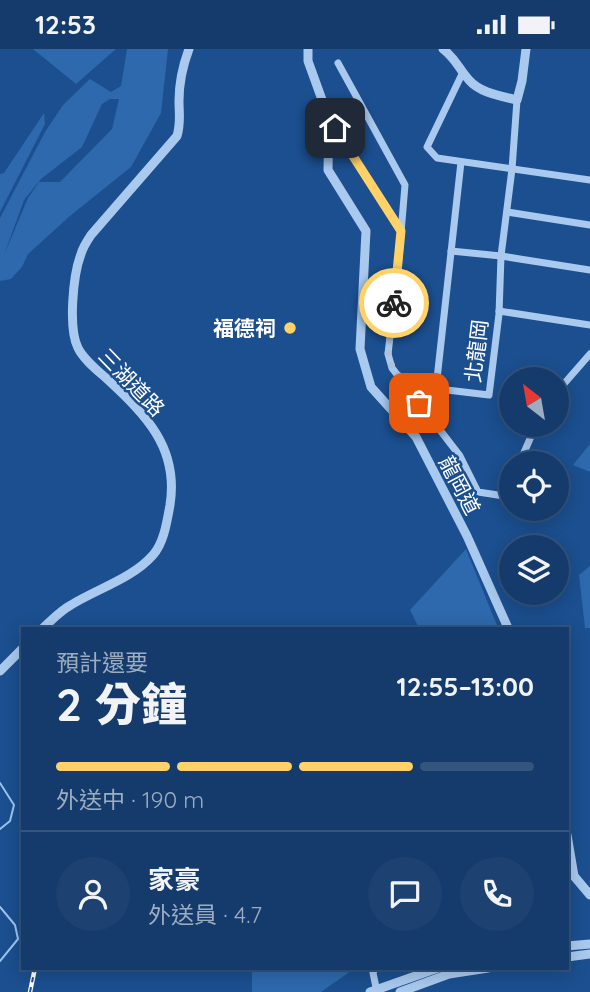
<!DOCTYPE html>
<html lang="zh-TW">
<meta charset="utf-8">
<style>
:root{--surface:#143b6b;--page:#1d4271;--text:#f1f3f6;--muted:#9dadc1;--line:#33557e;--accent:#ffd166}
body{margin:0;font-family:Quicksand,"Noto Sans TC",sans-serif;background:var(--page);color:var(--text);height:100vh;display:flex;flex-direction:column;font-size:26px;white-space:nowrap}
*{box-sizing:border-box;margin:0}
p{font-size:23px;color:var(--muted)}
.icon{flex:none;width:38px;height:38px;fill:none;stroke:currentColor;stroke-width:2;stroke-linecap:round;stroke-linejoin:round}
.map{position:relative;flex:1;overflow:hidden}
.drawer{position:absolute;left:21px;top:578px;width:548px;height:343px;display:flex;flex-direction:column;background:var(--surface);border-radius:0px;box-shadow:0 4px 18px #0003,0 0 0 2px var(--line)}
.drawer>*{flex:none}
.needle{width:46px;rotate:329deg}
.controls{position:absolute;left:499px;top:318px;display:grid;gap:14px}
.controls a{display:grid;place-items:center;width:70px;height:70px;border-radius:50%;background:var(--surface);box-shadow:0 4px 18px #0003,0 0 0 2px var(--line);font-size:35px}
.pin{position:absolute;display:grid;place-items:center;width:60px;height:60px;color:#fff;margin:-30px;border-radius:14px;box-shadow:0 4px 10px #0006}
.courier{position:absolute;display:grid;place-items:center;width:70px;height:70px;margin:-35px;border:5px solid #ffd166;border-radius:50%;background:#fff;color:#222;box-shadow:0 2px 9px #0007}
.summary em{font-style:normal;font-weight:800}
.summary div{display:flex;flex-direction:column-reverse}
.summary{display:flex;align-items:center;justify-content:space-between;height:119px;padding:0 35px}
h1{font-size:46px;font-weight:800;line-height:52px}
.bar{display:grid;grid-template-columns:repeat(4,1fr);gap:10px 7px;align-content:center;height:84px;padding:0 35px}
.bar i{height:9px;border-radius:5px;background:var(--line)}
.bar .active{background:var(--accent)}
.bar p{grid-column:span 4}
.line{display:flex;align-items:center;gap:18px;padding:0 35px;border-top:2px solid var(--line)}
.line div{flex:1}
.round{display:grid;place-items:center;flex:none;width:74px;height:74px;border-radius:37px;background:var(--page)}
.status{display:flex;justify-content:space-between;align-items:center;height:49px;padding:0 35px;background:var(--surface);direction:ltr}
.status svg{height:19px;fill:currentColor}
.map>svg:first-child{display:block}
.green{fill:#2e69ad;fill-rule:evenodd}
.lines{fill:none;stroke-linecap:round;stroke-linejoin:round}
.stream{stroke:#9cc4f0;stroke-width:2}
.minor{stroke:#a9c9ee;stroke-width:7}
.tertiary{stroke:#a9c9ee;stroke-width:9}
.rail-casing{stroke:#fff;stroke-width:4.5}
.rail{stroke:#1b4f8f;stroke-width:2;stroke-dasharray:5;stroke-linecap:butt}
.done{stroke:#afc1d8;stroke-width:7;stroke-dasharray:0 12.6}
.route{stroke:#ffd166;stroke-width:9}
.poi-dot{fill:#ffd166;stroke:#1b4f8f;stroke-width:2.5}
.labels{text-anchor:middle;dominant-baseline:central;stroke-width:5;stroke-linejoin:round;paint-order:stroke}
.poi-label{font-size:21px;font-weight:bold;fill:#fff;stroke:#1b4f8f;text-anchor:end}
.street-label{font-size:21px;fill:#fff;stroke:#1b4f8f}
</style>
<div class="status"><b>12:53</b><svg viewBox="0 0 49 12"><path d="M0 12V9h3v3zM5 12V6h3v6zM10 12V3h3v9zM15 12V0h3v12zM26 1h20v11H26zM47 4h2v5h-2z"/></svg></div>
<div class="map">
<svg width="590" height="943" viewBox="0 0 590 943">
<rect width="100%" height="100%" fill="#1b4f8f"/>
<g class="green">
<path d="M33,0H116L76,35Z"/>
<path d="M127,0H168L161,64L131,118L70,167L28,205L22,218L11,230L0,232V169L45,83L63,56L90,30L111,43L121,37ZM110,50H119L112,80L60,133H39L28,149L4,206L24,151L41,130L82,98L102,55Z"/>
<path d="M44,64L45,75L0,163V125L4,124Z"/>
<path d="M590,395V423L573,416Z"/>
<path d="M466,500L498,579H419L410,561Z"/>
<path d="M590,517V579H585L579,526Z"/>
<path d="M252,919H355L321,943H252Z"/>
</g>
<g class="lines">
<g class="stream">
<path d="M0,734L14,756L10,772L0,780"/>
<path d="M0,858L15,876L18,890L0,912"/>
</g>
<g class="minor">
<path d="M338,14L405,136L399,208L388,305L392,319L460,407L478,443L511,448"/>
<path d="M463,23L427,98L437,109L590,131"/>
<path d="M330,70L401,182"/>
<path d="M507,163L590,176"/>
<path d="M451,202L501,207L590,221"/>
<path d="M499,262L590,276"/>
<path d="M405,336L489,346L499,265L501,207L512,120L517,51"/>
<path d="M436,339L461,113"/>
<path d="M556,344L590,305"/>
<path d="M519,415L536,376"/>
<path d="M505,448L511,434"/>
<path d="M375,919L373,924L377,943"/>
</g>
<g class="tertiary">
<path d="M308,0V12L329,70L328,121L366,182L360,300L371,338L416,388L467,487L508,579"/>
<path d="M443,0C457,11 458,19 469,31C480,44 501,47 517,51L522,32L526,0"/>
<path d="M43,579C52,571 60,562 71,556C97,540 133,529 153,506C164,494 167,472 170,456C179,399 146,366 107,330C97,321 84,311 78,299C68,279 73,226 81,205C83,198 87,192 91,186L177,87C181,74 179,65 179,52C179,35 183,16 189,0"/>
<path d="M0,622L23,599"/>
<path d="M567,786L574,827L590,846"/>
<path d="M567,897L590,895"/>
<path d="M567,908L590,905"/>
<path d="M370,943L438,919"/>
<path d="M400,943L449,925L488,919"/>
</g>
<defs>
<path id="rail" d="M30,943L35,919"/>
</defs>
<use href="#rail" class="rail-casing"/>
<use href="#rail" class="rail"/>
</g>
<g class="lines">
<path class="done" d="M394,254L388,305L392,318L419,354"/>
<path class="route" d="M335,79L401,182L394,254"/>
</g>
<circle class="poi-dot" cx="290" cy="279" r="7"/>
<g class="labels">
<g class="poi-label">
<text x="276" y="279">福德祠</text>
</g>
<g class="street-label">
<text transform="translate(476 302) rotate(-83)">北龍岡</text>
<text transform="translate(132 333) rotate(46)">三湖道路</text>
<text transform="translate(460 436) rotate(62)">龍岡道</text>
</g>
</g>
</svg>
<div class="controls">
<a><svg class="needle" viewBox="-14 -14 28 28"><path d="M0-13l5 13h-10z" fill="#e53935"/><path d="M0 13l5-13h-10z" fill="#9dadc1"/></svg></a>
<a><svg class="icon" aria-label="locate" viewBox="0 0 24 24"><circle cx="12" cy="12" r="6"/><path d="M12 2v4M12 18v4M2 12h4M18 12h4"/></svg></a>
<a><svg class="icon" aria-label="layers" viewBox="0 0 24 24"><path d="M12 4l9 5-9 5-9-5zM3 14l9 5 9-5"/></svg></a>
</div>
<div class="pin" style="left:419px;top:354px;background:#ea580c"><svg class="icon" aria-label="bag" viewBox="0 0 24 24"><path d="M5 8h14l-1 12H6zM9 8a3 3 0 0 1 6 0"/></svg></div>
<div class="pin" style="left:335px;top:79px;background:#1f2937"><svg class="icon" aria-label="home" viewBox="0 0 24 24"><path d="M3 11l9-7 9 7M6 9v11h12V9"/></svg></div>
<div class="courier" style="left:394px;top:254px"><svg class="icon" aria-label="bike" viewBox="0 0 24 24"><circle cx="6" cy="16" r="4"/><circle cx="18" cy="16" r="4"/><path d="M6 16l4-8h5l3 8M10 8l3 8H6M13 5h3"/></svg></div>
<section class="drawer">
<div class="summary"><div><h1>2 分鐘</h1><p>預計還要</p></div><em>12:55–13:00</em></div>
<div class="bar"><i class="active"></i><i class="active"></i><i class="active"></i><i></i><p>外送中 · 190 m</p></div>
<div class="line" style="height:126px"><a class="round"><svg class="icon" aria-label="person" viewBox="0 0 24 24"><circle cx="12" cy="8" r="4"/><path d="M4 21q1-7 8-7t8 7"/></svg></a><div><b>家豪</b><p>外送員 · 4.7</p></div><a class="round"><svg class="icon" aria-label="chat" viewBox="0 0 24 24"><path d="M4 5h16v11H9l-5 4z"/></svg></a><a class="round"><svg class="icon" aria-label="phone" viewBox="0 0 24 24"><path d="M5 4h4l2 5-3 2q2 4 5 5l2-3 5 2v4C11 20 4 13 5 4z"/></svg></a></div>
</section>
</div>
